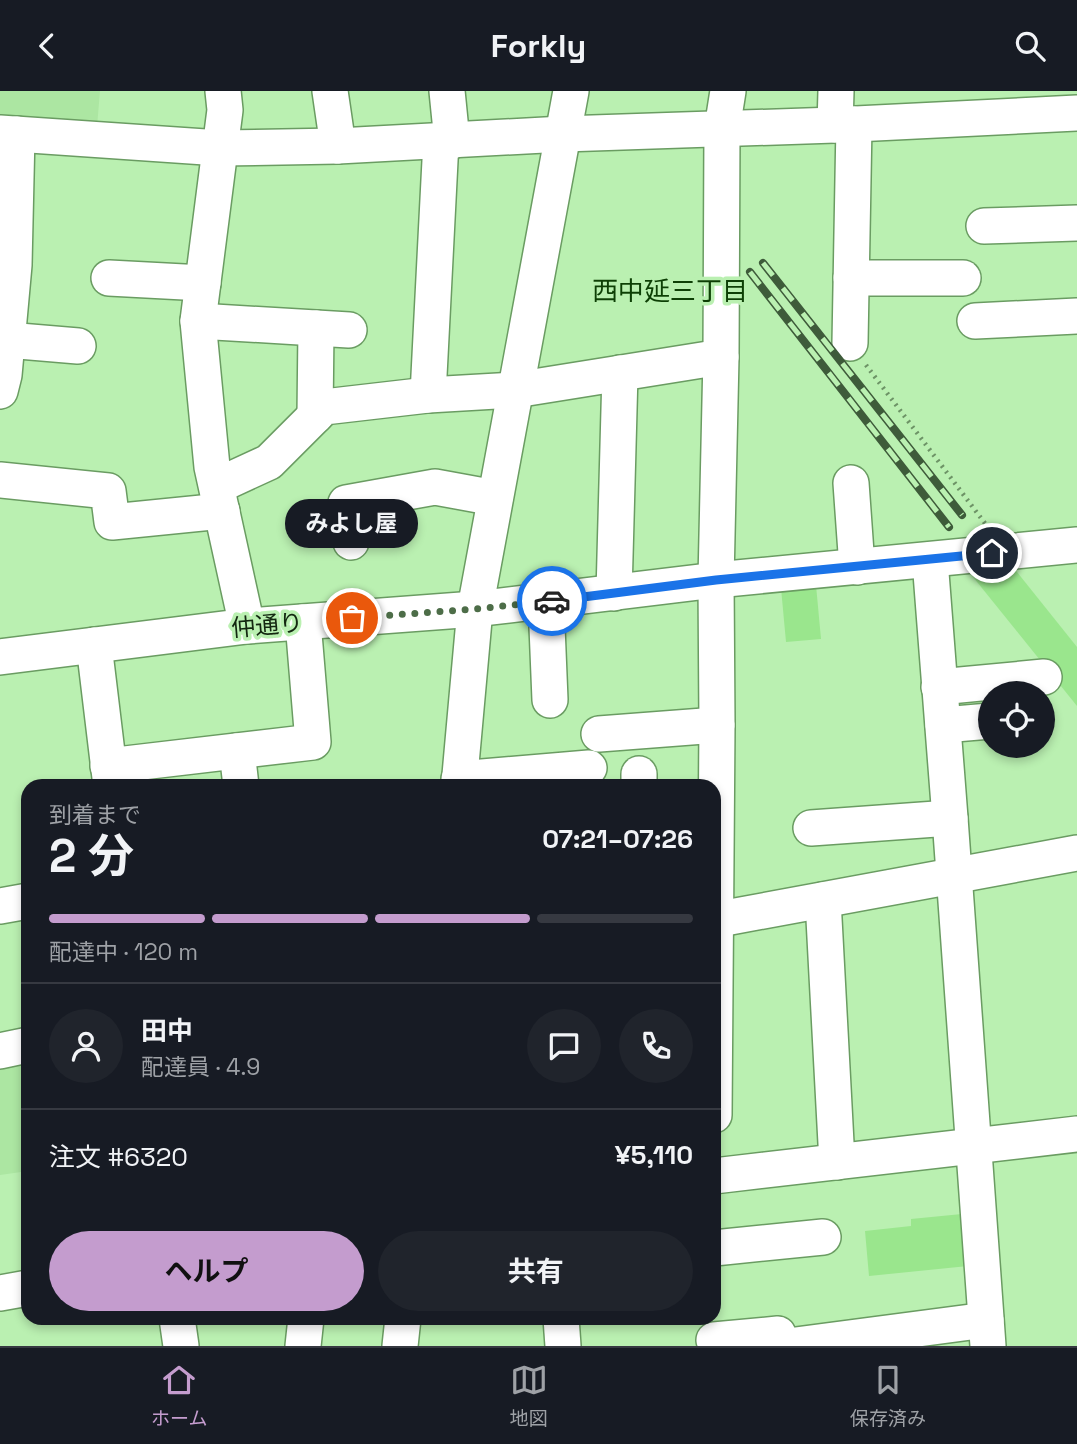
<!DOCTYPE html>
<html lang="ja">
<meta charset="utf-8">
<style>
:root{--surface:#171b24;--page:#20242c;--text:#f1f3f6;--muted:#9ea1a6;--line:#363941;--accent:#c49cce}
body{margin:0;font-family:"Space Grotesk","Noto Sans JP",sans-serif;background:var(--page);color:var(--text);height:100vh;display:flex;flex-direction:column;font-size:26px;white-space:nowrap}
*{box-sizing:border-box;margin:0}
p{font-size:23px;color:var(--muted)}
.icon{flex:none;width:38px;height:38px;fill:none;stroke:currentColor;stroke-width:2;stroke-linecap:round;stroke-linejoin:round}
.map{position:relative;flex:1;overflow:hidden}
.drawer{position:absolute;left:21px;top:688px;width:700px;height:546px;display:flex;flex-direction:column;background:var(--surface);border-radius:21px;box-shadow:0 4px 10px #0003}
.drawer>*{flex:none}
.tools{position:absolute;left:978px;top:590px;display:grid;gap:14px}
.tools a{display:grid;place-items:center;width:77px;height:77px;border-radius:50%;background:var(--surface);box-shadow:0 4px 10px #0003;font-size:35px}
.pin{position:absolute;display:grid;place-items:center;width:60px;height:60px;color:#fff;margin:-30px;border:4px solid #fff;border-radius:50%;box-shadow:0 2px 7px #0007}
.courier{position:absolute;display:grid;place-items:center;width:70px;height:70px;margin:-35px;border:5px solid #1a73e8;border-radius:50%;background:#fff;color:#222;box-shadow:0 2px 9px #0007}
.bubble{position:absolute;height:49px;border-radius:24px;background:var(--surface);box-shadow:0 4px 10px #0003;font-size:23px;font-weight:700;line-height:49px;text-align:center}
.head em{font-style:normal;font-weight:700}
.head div{display:flex;flex-direction:column-reverse}
.head{display:flex;align-items:center;justify-content:space-between;height:119px;padding:0 28px}
h1{font-size:46px;font-weight:700;line-height:52px}
.bar{display:grid;grid-template-columns:repeat(4,1fr);gap:10px 7px;align-content:center;height:84px;padding:0 28px}
.bar i{height:9px;border-radius:5px;background:var(--line)}
.bar .selected{background:var(--accent)}
.bar p{grid-column:span 4}
.line{display:flex;align-items:center;gap:18px;padding:0 28px;border-top:2px solid var(--line)}
.line div{flex:1}
.round{display:grid;place-items:center;flex:none;width:74px;height:74px;border-radius:37px;background:var(--page)}
.button{display:flex;gap:14px;margin-top:auto;padding:14px 28px}
.button a{flex:1;height:80px;border-radius:42px;background:var(--accent);color:#111;font-size:28px;font-weight:700;line-height:80px;text-align:center}
.button a+a{background:var(--page);color:var(--text)}
header{display:flex;justify-content:space-between;align-items:center;height:91px;padding:0 28px;background:var(--surface);font-size:32px;font-weight:700}
.tabs{display:flex;justify-content:space-around;align-items:center;height:98px;border-top:2px solid var(--line);background:var(--surface);font-size:19px;color:var(--muted)}
.tabs a{display:grid;justify-items:center;gap:4px}
.tabs .selected{color:var(--accent)}
.map>svg:first-child{display:block}
.built{fill:#ace6a2}
.green{fill:#9ae68d}
.lines{fill:none;stroke-linecap:round;stroke-linejoin:round}
.minor-casing{stroke:#6a9c62;stroke-width:38}
.path{stroke:#6d9366;stroke-width:4.5;stroke-dasharray:2 5;stroke-linecap:butt}
.minor{stroke:#fff;stroke-width:35}
.rail-casing{stroke:#3e5b3a;stroke-width:8}
.rail{stroke:#baf0b1;stroke-width:5;stroke-dasharray:16;stroke-linecap:butt}
.done{stroke:#4d6d48;stroke-width:7;stroke-dasharray:0 12.6}
.route{stroke:#1a73e8;stroke-width:9}
.labels{text-anchor:middle;dominant-baseline:central;stroke-width:7;stroke-linejoin:round;paint-order:stroke}
.street-label{font-size:24px;fill:#132710;stroke:#baf0b1}
.neighbourhood-label{font-size:26px;fill:#0d3f05;stroke:#baf0b1}
</style>
<header><svg class="icon" aria-label="back" viewBox="0 0 24 24"><path d="M15 5l-7 7 7 7"/></svg>Forkly<svg class="icon" aria-label="search" viewBox="0 0 24 24"><circle cx="10" cy="10" r="6"/><path d="M15 15l6 6"/></svg></header>
<div class="map">
<svg width="1077" height="1255" viewBox="0 0 1077 1255">
<rect width="100%" height="100%" fill="#baf0b1"/>
<g class="built">
<path d="M0,0H100L97,36L0,30Z"/>
<path d="M28,963V1080L0,1084V969Z"/>
</g>
<g class="green">
<path d="M1013,476L1077,556V615L969,481Z"/>
<path d="M816,494L821,548L786,551L781,497Z"/>
<path d="M972,1122L978,1174L869,1185L865,1140L911,1135V1128Z"/>
</g>
<g class="lines">
<defs>
<g id="minor">
<path d="M223,0L225,19L198,230L212,376L247,535"/>
<path d="M330,0L338,55"/>
<path d="M447,0L452,50"/>
<path d="M835,34L836,0"/>
<path d="M0,42L220,57L338,55L563,43L835,34L1077,22"/>
<path d="M984,135L1077,132"/>
<path d="M109,187L203,192"/>
<path d="M851,187H963"/>
<path d="M198,230L316,237L315,325"/>
<path d="M975,230L1077,225"/>
<path d="M316,237L349,239"/>
<path d="M7,249L78,255"/>
<path d="M850,252L854,33"/>
<path d="M0,300L4,284L14,174L17,43"/>
<path d="M428,304L441,50"/>
<path d="M0,389L108,400L112,431L222,420"/>
<path d="M851,392L857,476"/>
<path d="M217,395L269,371L324,316L428,304L515,299L721,266"/>
<path d="M351,451L346,412L435,396L495,407"/>
<path d="M930,469L950,727L988,1255"/>
<path d="M614,502L620,282"/>
<path d="M546,511L550,609"/>
<path d="M94,554L111,695"/>
<path d="M0,566L247,535L475,518L716,489L1077,454"/>
<path d="M939,596L1044,586"/>
<path d="M943,634L990,630"/>
<path d="M599,643L717,634"/>
<path d="M237,660L241,695"/>
<path d="M108,675L313,651L303,531"/>
<path d="M639,683V695"/>
<path d="M459,688L589,677"/>
<path d="M459,695L475,518L571,0"/>
<path d="M811,737L950,727"/>
<path d="M823,809L837,1071"/>
<path d="M0,815L28,810"/>
<path d="M714,829L1077,762"/>
<path d="M0,960L28,954"/>
<path d="M714,1024L717,634L716,489L721,266L722,38L728,0"/>
<path d="M714,1085L1077,1043"/>
<path d="M714,1157L823,1146"/>
<path d="M0,1202L28,1197"/>
<path d="M177,1227L181,1255"/>
<path d="M561,1227L563,1255"/>
<path d="M714,1249L778,1243L781,1255"/>
<path d="M303,1255L306,1227"/>
<path d="M400,1255L403,1227"/>
<path d="M788,1255L986,1229"/>
</g>
</defs>
<use href="#minor" class="minor-casing"/>
<path class="path" d="M866,274L987,435"/>
<use href="#minor" class="minor"/>
<defs>
<g id="rail">
<path d="M763,172L962,424"/>
<path d="M750,181L949,436"/>
</g>
</defs>
<use href="#rail" class="rail-casing"/>
<use href="#rail" class="rail"/>
</g>
<g class="lines">
<path class="done" d="M352,527L475,518L552,510"/>
<path class="route" d="M552,510L716,489L992,462"/>
</g>
<g class="labels">
<g class="street-label">
<text transform="translate(267 534) rotate(-5)">仲通り</text>
</g>
<g class="neighbourhood-label">
<text x="670" y="200">西中延三丁目</text>
</g>
</g>
</svg>
<div class="tools">
<a><svg class="icon" aria-label="locate" viewBox="0 0 24 24"><circle cx="12" cy="12" r="6"/><path d="M12 2v4M12 18v4M2 12h4M18 12h4"/></svg></a>
</div>
<div class="pin" style="left:352px;top:527px;background:#ea580c"><svg class="icon" aria-label="bag" viewBox="0 0 24 24"><path d="M5 8h14l-1 12H6zM9 8a3 3 0 0 1 6 0"/></svg></div>
<div class="pin" style="left:992px;top:462px;background:#1f2937"><svg class="icon" aria-label="home" viewBox="0 0 24 24"><path d="M3 11l9-7 9 7M6 9v11h12V9"/></svg></div>
<div class="courier" style="left:552px;top:510px"><svg class="icon" aria-label="car" viewBox="0 0 24 24"><path d="M5 17H2v-5l4-1 3-4h7l3 4 3 1v5h-3M9 17h6M6 11h13"/><circle cx="7" cy="17" r="2"/><circle cx="17" cy="17" r="2"/></svg></div>
<div class="bubble" style="left:285px;top:408px;width:133px">みよし屋</div>
<section class="drawer">
<div class="head"><div><h1>2 分</h1><p>到着まで</p></div><em>07:21–07:26</em></div>
<div class="bar"><i class="selected"></i><i class="selected"></i><i class="selected"></i><i></i><p>配達中 · 120 m</p></div>
<div class="line" style="height:126px"><a class="round"><svg class="icon" aria-label="person" viewBox="0 0 24 24"><circle cx="12" cy="8" r="4"/><path d="M4 21q1-7 8-7t8 7"/></svg></a><div><b>田中</b><p>配達員 · 4.9</p></div><a class="round"><svg class="icon" aria-label="chat" viewBox="0 0 24 24"><path d="M4 5h16v11H9l-5 4z"/></svg></a><a class="round"><svg class="icon" aria-label="phone" viewBox="0 0 24 24"><path d="M5 4h4l2 5-3 2q2 4 5 5l2-3 5 2v4C11 20 4 13 5 4z"/></svg></a></div>
<div class="line" style="height:91px"><div>注文 #6320</div><b>¥5,110</b></div>
<div class="button"><a>ヘルプ</a><a>共有</a></div>
</section>
</div>
<nav class="tabs">
<a class="selected"><svg class="icon" aria-label="home" viewBox="0 0 24 24"><path d="M3 11l9-7 9 7M6 9v11h12V9"/></svg>ホーム</a>
<a><svg class="icon" aria-label="map" viewBox="0 0 24 24"><path d="M3 6l6-2 6 2 6-2v14l-6 2-6-2-6 2zM9 4v14M15 6v14"/></svg>地図</a>
<a><svg class="icon" aria-label="saved" viewBox="0 0 24 24"><path d="M7 4h10v16l-5-4-5 4z"/></svg>保存済み</a>
</nav>
